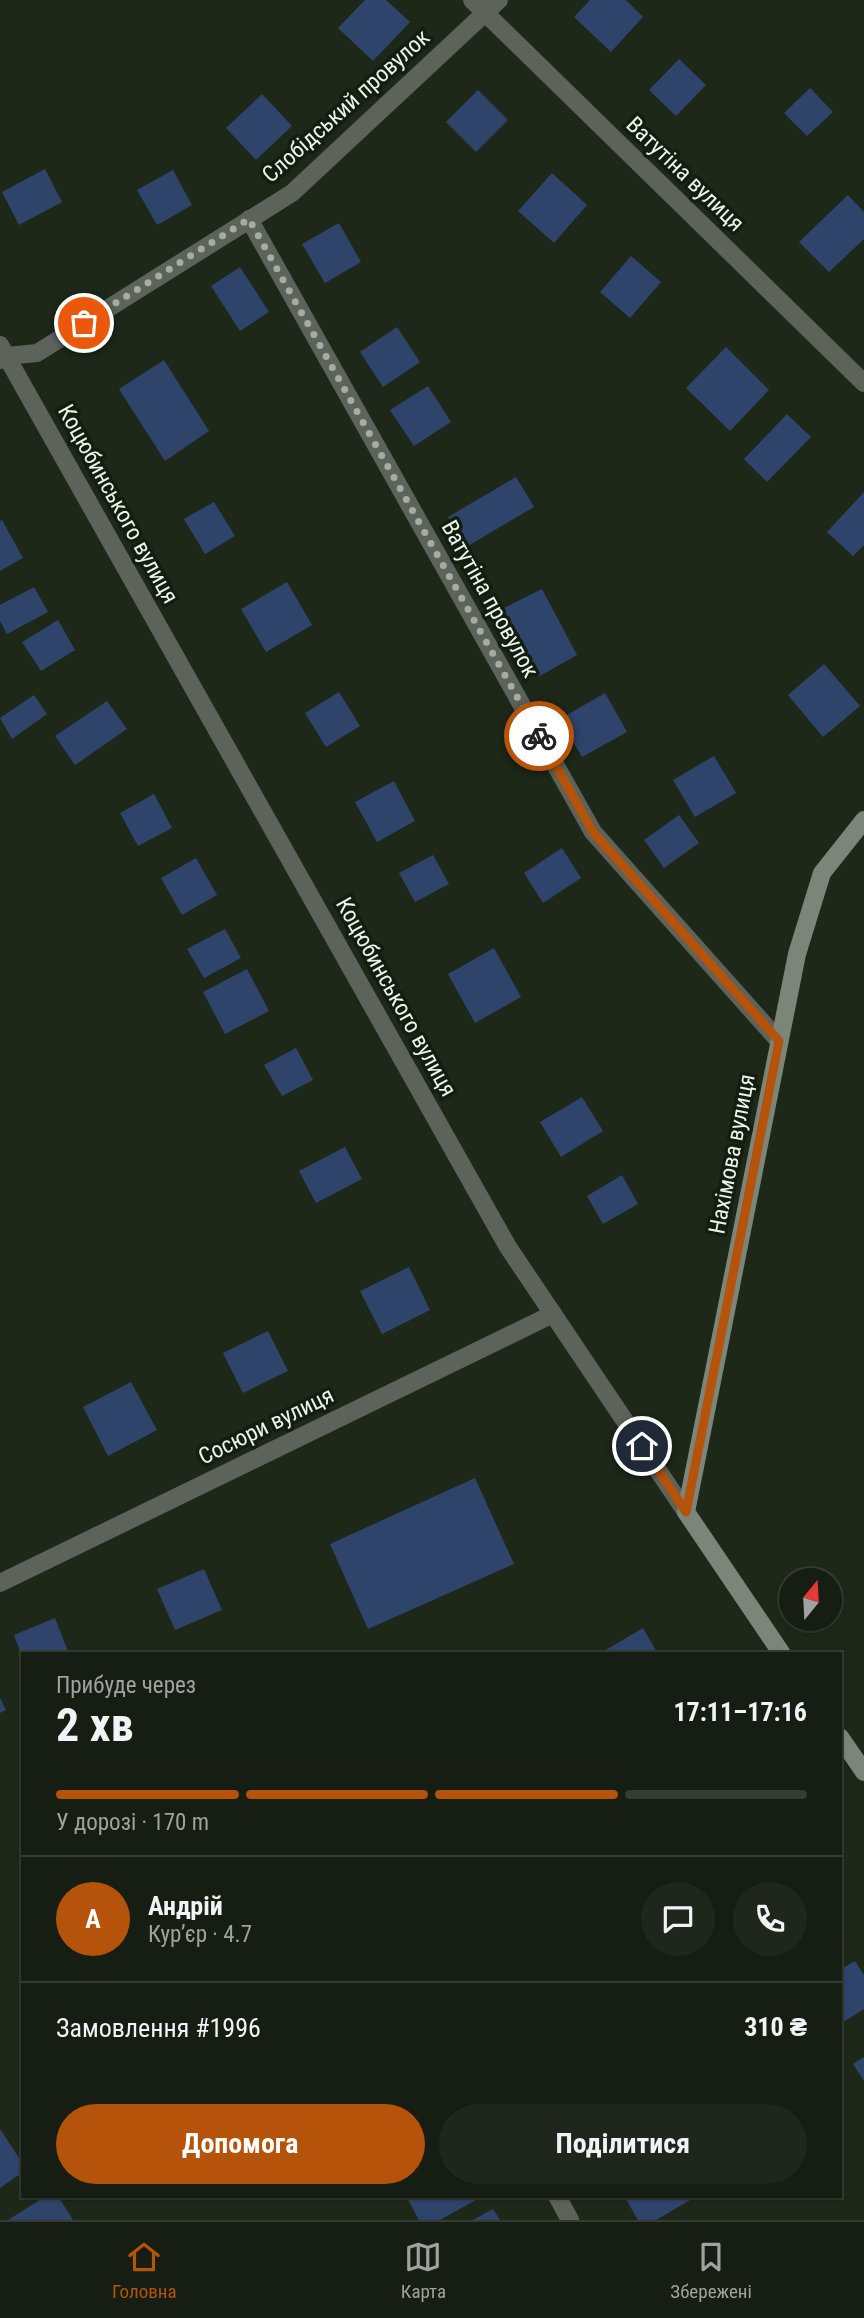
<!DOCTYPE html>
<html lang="uk">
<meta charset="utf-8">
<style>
:root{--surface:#161e13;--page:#1f271c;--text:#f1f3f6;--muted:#9ea2a0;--line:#353c33;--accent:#b45309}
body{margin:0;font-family:"Roboto Condensed",sans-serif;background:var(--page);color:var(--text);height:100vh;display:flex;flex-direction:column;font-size:26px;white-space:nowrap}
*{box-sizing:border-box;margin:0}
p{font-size:23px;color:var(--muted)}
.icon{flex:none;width:38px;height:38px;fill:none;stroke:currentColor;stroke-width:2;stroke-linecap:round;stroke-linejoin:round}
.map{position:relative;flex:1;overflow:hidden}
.details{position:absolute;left:21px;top:1652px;width:821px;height:546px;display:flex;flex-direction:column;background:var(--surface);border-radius:0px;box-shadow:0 2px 5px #0004,0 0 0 2px var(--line)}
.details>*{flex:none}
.needle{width:46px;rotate:18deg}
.buttons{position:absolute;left:779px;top:1568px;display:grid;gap:14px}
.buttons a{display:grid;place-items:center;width:63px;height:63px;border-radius:50%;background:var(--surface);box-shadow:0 2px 5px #0004,0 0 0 2px var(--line);font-size:35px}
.pin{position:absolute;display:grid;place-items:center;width:60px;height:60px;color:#fff;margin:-30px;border:4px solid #fff;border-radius:50%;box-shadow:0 2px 7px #0007}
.courier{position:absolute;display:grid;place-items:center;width:70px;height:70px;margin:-35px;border:5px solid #b45309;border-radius:50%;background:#fff;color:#222;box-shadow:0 2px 9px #0007}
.headline em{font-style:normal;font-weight:700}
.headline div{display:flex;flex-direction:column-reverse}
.headline{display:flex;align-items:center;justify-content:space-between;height:119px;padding:0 35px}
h1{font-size:46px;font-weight:700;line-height:52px}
.bar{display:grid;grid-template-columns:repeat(4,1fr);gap:10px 7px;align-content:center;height:84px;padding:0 35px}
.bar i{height:9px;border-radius:5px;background:var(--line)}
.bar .active{background:var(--accent)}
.bar p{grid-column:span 4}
.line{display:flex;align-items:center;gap:18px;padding:0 35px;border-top:2px solid var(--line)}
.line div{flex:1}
.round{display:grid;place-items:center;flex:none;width:74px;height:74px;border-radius:37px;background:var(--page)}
.action{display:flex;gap:14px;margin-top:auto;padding:14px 35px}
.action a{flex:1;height:80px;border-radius:42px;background:var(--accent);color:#fff;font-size:28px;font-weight:700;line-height:80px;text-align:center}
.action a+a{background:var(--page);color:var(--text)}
.menu{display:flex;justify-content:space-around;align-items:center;height:98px;border-top:2px solid var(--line);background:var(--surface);font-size:19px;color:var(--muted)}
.menu a{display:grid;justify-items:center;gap:4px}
.menu .active{color:var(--accent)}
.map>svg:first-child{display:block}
.building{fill:#2f446b}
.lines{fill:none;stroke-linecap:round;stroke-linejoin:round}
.street{stroke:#5d625b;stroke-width:18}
.secondary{stroke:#7c8579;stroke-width:18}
.done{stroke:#a4ada1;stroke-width:7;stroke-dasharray:0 12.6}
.route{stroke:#b45309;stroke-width:9}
.labels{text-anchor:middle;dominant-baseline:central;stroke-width:7;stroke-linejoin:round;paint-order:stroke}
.street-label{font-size:23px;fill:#edf4ea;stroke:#141e10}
</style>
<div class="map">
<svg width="864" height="2220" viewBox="0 0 864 2220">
<rect width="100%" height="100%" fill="#1d2819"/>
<g class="building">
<path d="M365,0H386L410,22L373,61L338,28Z"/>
<path d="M590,0H626L643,17L611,52L574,17Z"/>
<path d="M679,59L706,85L676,116L649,90Z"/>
<path d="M810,88L833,112L807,136L784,113Z"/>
<path d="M478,90L508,120L476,152L446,122Z"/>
<path d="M262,94L292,126L256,160L226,128Z"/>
<path d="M45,169L62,202L19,225L2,192Z"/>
<path d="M173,170L192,205L157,225L137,190Z"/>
<path d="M552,173L587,205L554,243L518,211Z"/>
<path d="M848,195L864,212V239L829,272L799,242Z"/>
<path d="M339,223L361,262L325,283L302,244Z"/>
<path d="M631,256L661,282L630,318L600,292Z"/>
<path d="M240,267L269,312L240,331L211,286Z"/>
<path d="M397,327L420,362L383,387L360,352Z"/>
<path d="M726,347L769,390L730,431L686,388Z"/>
<path d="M164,360L209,431L165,461L119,389Z"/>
<path d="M428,386L451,422L414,446L390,410Z"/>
<path d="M787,414L811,437L767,482L744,459Z"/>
<path d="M516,477L534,507L466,547L448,517Z"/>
<path d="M864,492V545L853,556L827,532Z"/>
<path d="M214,502L235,536L205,554L184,519Z"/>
<path d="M2,520L23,558L0,571V521Z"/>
<path d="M287,582L312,625L266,652L241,609Z"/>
<path d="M34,587L48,612L7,634L0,621V605Z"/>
<path d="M542,589L577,655L538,677L502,609Z"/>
<path d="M58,620L75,650L41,671L22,642Z"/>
<path d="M824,664L860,706L823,737L788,695Z"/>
<path d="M339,692L360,726L326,747L305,713Z"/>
<path d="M605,693L627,732L582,757L560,719Z"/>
<path d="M34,695L47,714L12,739L0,718Z"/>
<path d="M107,701L127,729L75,765L55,736Z"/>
<path d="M714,756L736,793L695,817L673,780Z"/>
<path d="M394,781L415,821L377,842L355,802Z"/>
<path d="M154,794L172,828L138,846L120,813Z"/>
<path d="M679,815L699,843L664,868L644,840Z"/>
<path d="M562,848L581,878L543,903L524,873Z"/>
<path d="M433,855L449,884L415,902L399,873Z"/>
<path d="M196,858L217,895L182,915L161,878Z"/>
<path d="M225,929L241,958L204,978L187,949Z"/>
<path d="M494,948L521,997L475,1023L448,974Z"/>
<path d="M247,969L269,1011L225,1034L203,992Z"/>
<path d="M296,1048L313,1080L282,1096L264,1065Z"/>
<path d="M582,1097L603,1131L561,1157L540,1122Z"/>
<path d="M345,1147L362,1179L316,1203L299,1171Z"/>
<path d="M622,1175L638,1204L603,1224L587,1196Z"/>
<path d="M409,1267L430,1310L382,1334L360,1291Z"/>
<path d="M268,1331L288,1371L243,1393L223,1353Z"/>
<path d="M131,1382L157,1430L108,1456L83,1407Z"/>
<path d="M475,1478L514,1564L368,1629L330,1544Z"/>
<path d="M204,1569L222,1610L175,1630L157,1589Z"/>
<path d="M55,1618L69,1654H21L14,1635Z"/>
<path d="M643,1628L658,1654H599Z"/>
<path d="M0,1698L6,1710L0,1713Z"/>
<path d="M855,1961L864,1975V2009L840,2024V1970Z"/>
<path d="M864,2057V2081L853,2064Z"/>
<path d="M0,2129L23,2164V2172L0,2188Z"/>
<path d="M46,2196H58L73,2220H8Z"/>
<path d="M406,2196H483L440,2220H419Z"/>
<path d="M624,2196H697L656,2220H638Z"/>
<path d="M493,2209L500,2220H473Z"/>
</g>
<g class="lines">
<g class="street">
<path d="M472,0L864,383"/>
<path d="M249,219L593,832L779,1041"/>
<path d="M0,345L508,1247L686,1512"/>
<path d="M0,360L7,356L37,353L292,193L499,0"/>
<path d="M0,1583L553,1314"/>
<path d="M557,2196L570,2220"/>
</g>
<g class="secondary">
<path d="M782,1654L686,1512L797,954L822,873L864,820"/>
<path d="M840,1737L864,1772"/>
</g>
</g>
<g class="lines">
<path class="done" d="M84,323L249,219L539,736"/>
<path class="route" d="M539,736L593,832L779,1041L686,1512L642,1446"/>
</g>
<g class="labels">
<g class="street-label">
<text transform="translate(346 106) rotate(-42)">Слобідський провулок</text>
<text transform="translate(685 174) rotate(44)">Ватутіна вулиця</text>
<text transform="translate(118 504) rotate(61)">Коцюбинського вулиця</text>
<text transform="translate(490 599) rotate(61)">Ватутіна провулок</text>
<text transform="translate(396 997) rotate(61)">Коцюбинського вулиця</text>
<text transform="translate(732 1154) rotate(-79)">Нахімова вулиця</text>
<text transform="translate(266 1426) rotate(-26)">Сосюри вулиця</text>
</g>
</g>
</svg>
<div class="buttons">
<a><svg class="needle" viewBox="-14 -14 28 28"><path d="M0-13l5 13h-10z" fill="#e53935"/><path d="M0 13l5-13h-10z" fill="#9ea2a0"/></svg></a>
</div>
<div class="pin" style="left:84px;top:323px;background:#ea580c"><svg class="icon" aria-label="bag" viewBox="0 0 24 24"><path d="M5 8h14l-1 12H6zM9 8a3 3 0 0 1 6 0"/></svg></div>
<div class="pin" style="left:642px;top:1446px;background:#1f2937"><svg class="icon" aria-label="home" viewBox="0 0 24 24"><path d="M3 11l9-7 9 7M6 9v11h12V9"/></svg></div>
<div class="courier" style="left:539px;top:736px"><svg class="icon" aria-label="bike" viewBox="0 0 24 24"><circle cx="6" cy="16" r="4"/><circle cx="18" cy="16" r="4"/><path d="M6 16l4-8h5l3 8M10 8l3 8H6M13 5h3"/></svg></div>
<section class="details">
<div class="headline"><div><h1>2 хв</h1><p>Прибуде через</p></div><em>17:11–17:16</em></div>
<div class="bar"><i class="active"></i><i class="active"></i><i class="active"></i><i></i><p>У дорозі · 170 m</p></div>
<div class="line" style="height:126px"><b class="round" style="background:var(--accent);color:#fff">А</b><div><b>Андрій</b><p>Кур’єр · 4.7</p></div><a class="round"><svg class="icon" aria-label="chat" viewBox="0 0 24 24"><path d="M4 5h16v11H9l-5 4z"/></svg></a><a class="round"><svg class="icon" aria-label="phone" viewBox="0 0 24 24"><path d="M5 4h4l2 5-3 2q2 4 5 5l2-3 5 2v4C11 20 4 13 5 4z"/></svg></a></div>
<div class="line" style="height:91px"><div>Замовлення #1996</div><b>310 ₴</b></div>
<div class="action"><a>Допомога</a><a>Поділитися</a></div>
</section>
</div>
<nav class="menu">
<a class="active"><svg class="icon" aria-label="home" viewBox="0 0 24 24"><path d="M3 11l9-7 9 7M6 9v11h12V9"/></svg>Головна</a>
<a><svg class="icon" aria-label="map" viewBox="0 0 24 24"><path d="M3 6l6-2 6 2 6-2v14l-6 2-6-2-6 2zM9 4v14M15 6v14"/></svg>Карта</a>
<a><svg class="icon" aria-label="saved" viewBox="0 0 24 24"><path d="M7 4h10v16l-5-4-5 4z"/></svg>Збережені</a>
</nav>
